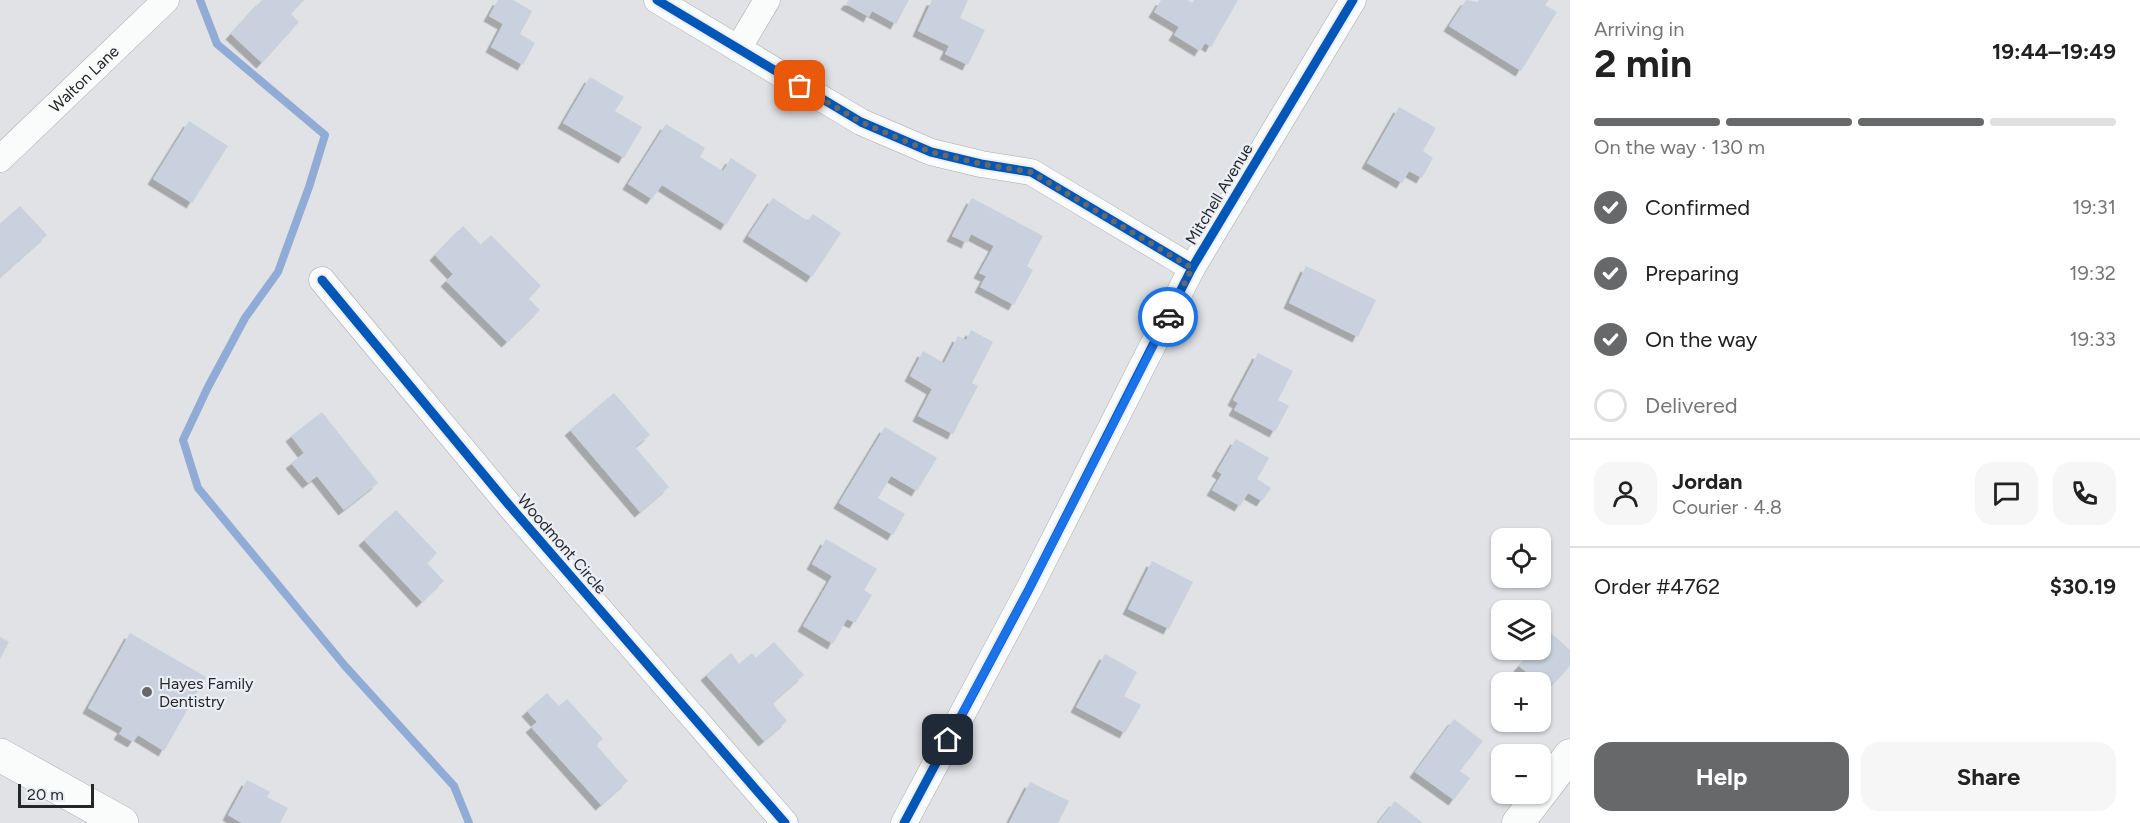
<!DOCTYPE html>
<meta charset="utf-8">
<style>
:root{--surface:#fff;--page:#f6f6f6;--text:#222;--muted:#767676;--line:#e0e0e0;--accent:#66686a}
body{margin:0;font-family:Figtree,sans-serif;background:var(--page);color:var(--text);height:100vh;display:flex;flex-direction:column;font-size:22px;white-space:nowrap}
*{box-sizing:border-box;margin:0}
p{font-size:20px;color:var(--muted)}
.icon{flex:none;width:33px;height:33px;fill:none;stroke:currentColor;stroke-width:2;stroke-linecap:round;stroke-linejoin:round}
.map{position:relative;flex:1;overflow:hidden}
.sheet{display:flex;flex-direction:column;background:var(--surface);width:570px}
.sheet>*{flex:none}
.controls{position:absolute;left:1491px;top:528px;display:grid;gap:12px}
.controls a{display:grid;place-items:center;width:60px;height:60px;border-radius:12px;background:var(--surface);box-shadow:0 2px 4px #0004;font-size:30px}
.scale{position:absolute;left:18px;bottom:15px;width:76px;box-sizing:border-box;padding-left:6px;border:3px solid #242628;border-top:0;font-size:16px;line-height:21px;white-space:nowrap;color:#242628;-webkit-text-stroke:4px #ebeff5;paint-order:stroke}
.pin{position:absolute;display:grid;place-items:center;width:51px;height:51px;color:#fff;margin:-26px;border-radius:12px;box-shadow:0 3px 9px #0006}
.courier{position:absolute;display:grid;place-items:center;width:60px;height:60px;margin:-30px;border:4px solid #1a73e8;border-radius:50%;background:#fff;color:#222;box-shadow:0 2px 8px #0007}
.summary em{font-style:normal;font-weight:700}
.summary div{display:flex;flex-direction:column-reverse}
.summary{display:flex;align-items:center;justify-content:space-between;height:102px;padding:0 24px}
h1{font-size:39px;font-weight:700;line-height:45px}
.bar{display:grid;grid-template-columns:repeat(4,1fr);gap:9px 6px;align-content:center;height:72px;padding:0 24px}
.bar i{height:8px;border-radius:4px;background:var(--line)}
.bar .selected{background:var(--accent)}
.bar p{grid-column:span 4}
.line{display:flex;align-items:center;gap:15px;padding:0 24px;border-top:2px solid var(--line)}
.line div{flex:1}
.round{display:grid;place-items:center;flex:none;width:63px;height:63px;border-radius:18px;background:var(--page)}
ol{padding:0 24px;list-style:none}
li{display:flex;align-items:center;gap:18px;height:66px}
li p{margin-inline-start:auto}
li .icon{padding:6px;border-radius:50%;background:var(--accent);color:#fff;stroke-width:4}
li:last-child{color:var(--muted)}
li i{width:33px;height:33px;border:3px solid var(--line);border-radius:50%}
.cta{display:flex;gap:12px;margin-top:auto;padding:12px 24px}
.cta a{flex:1;height:69px;border-radius:18px;background:var(--accent);color:#fff;font-size:24px;font-weight:700;line-height:69px;text-align:center}
.cta a+a{background:var(--page);color:var(--text)}
main{display:flex;flex:1;min-height:0}
.map>svg:first-child{display:block}
.lines{fill:none;stroke-linecap:round;stroke-linejoin:round}
.stream{stroke:#90abd6;stroke-width:8}
.building{fill:#c8d1dd;filter:url(#shadow)}
.minor-casing{stroke:#aaabad;stroke-width:27}
.tertiary-casing{stroke:#aaabad;stroke-width:33}
.secondary-casing{stroke:#aaabad;stroke-width:34}
.minor{stroke:#fafbfb;stroke-width:26}
.tertiary{stroke:#fafbfb;stroke-width:32}
.secondary{stroke:#fafbfb;stroke-width:33}
.cycleway-casing{stroke:#ebeff5;stroke-width:13}
.cycleway{stroke:#0057b8;stroke-width:9}
.done{stroke:#66686a;stroke-width:6;stroke-dasharray:0 10.8}
.route{stroke:#1a73e8;stroke-width:8}
.poi-dot{fill:#66686a;stroke:#ebeff5;stroke-width:2}
.labels{text-anchor:middle;dominant-baseline:central;stroke-width:4.5;stroke-linejoin:round;paint-order:stroke}
.street-label{font-size:16px;fill:#242628;stroke:#ebeff5}
.poi-label{font-size:16px;fill:#242628;stroke:#ebeff5;text-anchor:start}
</style>
<main>
<div class="map">
<svg width="1570" height="823" viewBox="0 0 1570 823">
<defs>
<filter id="shadow"><feDropShadow dx="-5.5" dy="5.5" stdDeviation="0" flood-color="#0004"/></filter>
</defs>
<rect width="100%" height="100%" fill="#e0e2e5"/>
<g class="lines">
<path class="stream" d="M200,0L217,44L325,135L309,187L278,272L245,318L208,387L183,440L198,488L345,666L454,786L469,823"/>
</g>
<g class="building">
<path d="M262,0H304L291,14L299,22L262,63L231,34Z"/>
<path d="M498,0H513L532,11L520,34L535,43L523,65L491,47L503,24L489,16Z"/>
<path d="M849,0H909L896,24L872,11L869,17L846,4Z"/>
<path d="M932,0H968L960,18L985,30L968,65L945,54L949,46L918,31Z"/>
<path d="M1161,0H1187L1192,3L1194,0H1238L1211,47L1205,43L1200,51L1174,35L1179,27L1154,12Z"/>
<path d="M1466,0L1478,2L1479,0H1549L1545,5L1557,12L1521,71L1449,26Z"/>
<path d="M590,77L624,97L615,111L642,127L624,158L563,123Z"/>
<path d="M1399,107L1436,128L1423,151L1433,158L1422,178L1409,171L1402,183L1367,163Z"/>
<path d="M189,121L228,146L192,203L153,179Z"/>
<path d="M666,124L705,148L700,157L723,171L731,158L757,175L726,225L662,185L652,199L628,184Z"/>
<path d="M773,198L808,221L813,214L841,233L812,277L748,236Z"/>
<path d="M972,198L1043,236L1027,266L1033,270L1014,305L980,287L986,276L979,273L994,246L971,234L967,243L952,236Z"/>
<path d="M20,206L47,235L0,277V224Z"/>
<path d="M463,226L481,245L491,235L541,286L528,298L540,310L507,342L446,281L453,274L435,255Z"/>
<path d="M1306,266L1376,300L1358,337L1289,303Z"/>
<path d="M971,330L993,342L972,383L978,386L953,434L918,416L932,389L910,376L923,351L944,363L958,336L966,340Z"/>
<path d="M1258,353L1293,371L1278,400L1289,406L1275,432L1234,410L1238,403L1233,400Z"/>
<path d="M614,393L650,435L635,447L669,487L640,512L570,430Z"/>
<path d="M322,412L378,483L344,510L317,476L308,483L291,463L304,453L291,436Z"/>
<path d="M885,427L937,458L917,491L891,476L878,498L905,514L893,535L839,503Z"/>
<path d="M1236,439L1269,458L1257,479L1271,488L1262,501L1248,493L1240,506L1212,490L1222,474L1217,471Z"/>
<path d="M396,510L437,553L427,563L444,581L422,602L364,540Z"/>
<path d="M826,539L877,569L864,590L872,595L855,623L847,619L833,644L803,626L832,576L812,564Z"/>
<path d="M1152,561L1193,582L1169,629L1128,609Z"/>
<path d="M1550,632L1570,650V666L1547,691L1540,685V682H1538L1519,666L1534,650H1540V642Z"/>
<path d="M130,633L206,677L164,751L138,735L133,742L119,734L123,728L88,708Z"/>
<path d="M0,637L9,642L0,659Z"/>
<path d="M774,642L804,675L772,703L787,721L764,741L706,675L731,653L739,664L752,653L756,658Z"/>
<path d="M1105,654L1137,672L1124,696L1141,705L1125,733L1076,707Z"/>
<path d="M547,693L559,706L567,699L603,739L596,745L628,781L601,805L531,727L537,722L527,711Z"/>
<path d="M1454,719L1483,741L1460,771L1470,778L1454,800L1415,772Z"/>
<path d="M247,780L270,792L267,797L288,808L280,823H242L228,815Z"/>
<path d="M1030,782L1069,801L1058,823H1009Z"/>
<path d="M1395,801L1423,823H1378Z"/>
</g>
<g class="lines">
<defs>
<g id="minor">
<path d="M657,0L861,122L931,152L981,164L1031,172L1192,268"/>
<path d="M738,49L767,0"/>
<path id="s1" d="M0,159L166,0"/>
<path d="M322,280L509,505L785,823"/>
<path d="M904,823L1029,589L1192,268L1353,0"/>
</g>
<path id="tertiary" d="M1518,823L1570,755"/>
<path id="secondary" d="M0,755L122,823"/>
</defs>
<use href="#minor" class="minor-casing"/>
<use href="#tertiary" class="tertiary-casing"/>
<use href="#secondary" class="secondary-casing"/>
<use href="#minor" class="minor"/>
<use href="#tertiary" class="tertiary"/>
<use href="#secondary" class="secondary"/>
<defs>
<g id="cycleway">
<path d="M657,0L861,122L931,152L981,164L1031,172L1192,268"/>
<path d="M322,280L509,505L785,823"/>
<path d="M904,823L1029,589L1192,268L1353,0"/>
</g>
</defs>
<use href="#cycleway" class="cycleway-casing"/>
<use href="#cycleway" class="cycleway"/>
</g>
<g class="lines">
<path class="done" d="M800,86L861,122L931,152L981,164L1031,172L1192,268L1168,317"/>
<path class="route" d="M948,740L1029,589L1168,317"/>
</g>
<circle class="poi-dot" cx="147" cy="692" r="6"/>
<g class="labels">
<g class="street-label">
<text stroke="none"><textPath href="#s1" startOffset="116">Walton Lane</textPath></text>
<text transform="translate(1219 194) rotate(-59)">Mitchell Avenue</text>
<text transform="translate(562 544) rotate(49)">Woodmont Circle</text>
</g>
<g class="poi-label">
<text x="159" y="683">Hayes Family<tspan x="159" dy="18">Dentistry</tspan></text>
</g>
</g>
</svg>
<div class="controls">
<a><svg class="icon" aria-label="locate" viewBox="0 0 24 24"><circle cx="12" cy="12" r="6"/><path d="M12 2v4M12 18v4M2 12h4M18 12h4"/></svg></a>
<a><svg class="icon" aria-label="layers" viewBox="0 0 24 24"><path d="M12 4l9 5-9 5-9-5zM3 14l9 5 9-5"/></svg></a>
<a>+</a>
<a>−</a>
</div>
<div class="scale">20 m</div>
<div class="pin" style="left:800px;top:86px;background:#ea580c"><svg class="icon" aria-label="bag" viewBox="0 0 24 24"><path d="M5 8h14l-1 12H6zM9 8a3 3 0 0 1 6 0"/></svg></div>
<div class="pin" style="left:948px;top:740px;background:#1f2937"><svg class="icon" aria-label="home" viewBox="0 0 24 24"><path d="M3 11l9-7 9 7M6 9v11h12V9"/></svg></div>
<div class="courier" style="left:1168px;top:317px"><svg class="icon" aria-label="car" viewBox="0 0 24 24"><path d="M5 17H2v-5l4-1 3-4h7l3 4 3 1v5h-3M9 17h6M6 11h13"/><circle cx="7" cy="17" r="2"/><circle cx="17" cy="17" r="2"/></svg></div>
</div>
<section class="sheet">
<div class="summary"><div><h1>2 min</h1><p>Arriving in</p></div><em>19:44–19:49</em></div>
<div class="bar"><i class="selected"></i><i class="selected"></i><i class="selected"></i><i></i><p>On the way · 130 m</p></div>
<ol>
<li><svg class="icon" aria-label="check" viewBox="0 0 24 24"><path d="M5 12l5 5 9-10"/></svg>Confirmed<p>19:31</p></li>
<li><svg class="icon" aria-label="check" viewBox="0 0 24 24"><path d="M5 12l5 5 9-10"/></svg>Preparing<p>19:32</p></li>
<li><svg class="icon" aria-label="check" viewBox="0 0 24 24"><path d="M5 12l5 5 9-10"/></svg>On the way<p>19:33</p></li>
<li><i></i>Delivered</li>
</ol>
<div class="line" style="height:108px"><a class="round"><svg class="icon" aria-label="person" viewBox="0 0 24 24"><circle cx="12" cy="8" r="4"/><path d="M4 21q1-7 8-7t8 7"/></svg></a><div><b>Jordan</b><p>Courier · 4.8</p></div><a class="round"><svg class="icon" aria-label="chat" viewBox="0 0 24 24"><path d="M4 5h16v11H9l-5 4z"/></svg></a><a class="round"><svg class="icon" aria-label="phone" viewBox="0 0 24 24"><path d="M5 4h4l2 5-3 2q2 4 5 5l2-3 5 2v4C11 20 4 13 5 4z"/></svg></a></div>
<div class="line" style="height:78px"><div>Order #4762</div><b>$30.19</b></div>
<div class="cta"><a>Help</a><a>Share</a></div>
</section>
</main>
